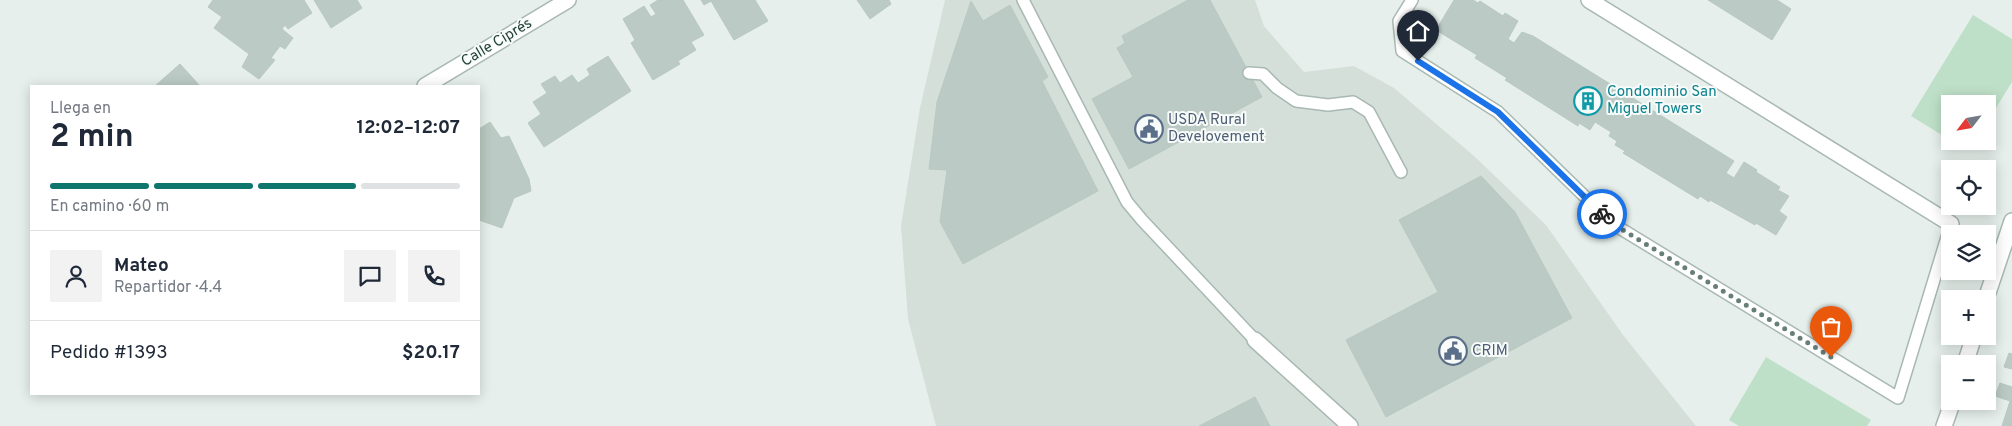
<!DOCTYPE html>
<html lang="es">
<meta charset="utf-8">
<style>
:root{--surface:#fff;--page:#f2f2f3;--text:#1f2937;--muted:#747a83;--line:#e0e1e3;--accent:#0f766e}
body{margin:0;font-family:Overpass,sans-serif;background:var(--page);color:var(--text);height:100vh;display:flex;flex-direction:column;font-size:19px;white-space:nowrap}
*{box-sizing:border-box;margin:0}
p{font-size:16px;color:var(--muted)}
.icon{flex:none;width:28px;height:28px;fill:none;stroke:currentColor;stroke-width:2;stroke-linecap:round;stroke-linejoin:round}
.map{position:relative;flex:1;overflow:hidden}
.side{position:absolute;left:30px;top:85px;width:450px;height:310px;display:flex;flex-direction:column;background:var(--surface);border-radius:0px;box-shadow:0 2px 12px #0003}
.side>*{flex:none}
.needle{width:32px;rotate:239deg}
.buttons{position:absolute;left:1941px;top:95px;display:grid;gap:10px}
.buttons a{display:grid;place-items:center;width:55px;height:55px;border-radius:0px;background:var(--surface);box-shadow:0 2px 12px #0003;font-size:25px}
.pin{position:absolute;display:grid;place-items:center;width:42px;height:42px;color:#fff;margin:-51px -21px;border-radius:50% 50% 50% 0;rotate:-45deg;box-shadow:0 0 5px #0007}
.pin .icon{rotate:45deg}
.courier{position:absolute;display:grid;place-items:center;width:50px;height:50px;margin:-25px;border:4px solid #1a73e8;border-radius:50%;background:#fff;color:#222;box-shadow:0 1px 6px #0007}
.head em{font-style:normal;font-weight:700}
.head div{display:flex;flex-direction:column-reverse}
.head{display:flex;align-items:center;justify-content:space-between;height:85px;padding:0 20px}
h1{font-size:32px;font-weight:700;line-height:38px}
.bar{display:grid;grid-template-columns:repeat(4,1fr);gap:8px 5px;align-content:center;height:60px;padding:0 20px}
.bar i{height:6px;border-radius:4px;background:var(--line)}
.bar .current{background:var(--accent)}
.bar p{grid-column:span 4}
.line{display:flex;align-items:center;gap:12px;padding:0 20px;border-top:1px solid var(--line)}
.line div{flex:1}
.round{display:grid;place-items:center;flex:none;width:52px;height:52px;border-radius:0px;background:var(--page)}
.map>svg:first-child{display:block}
.built{fill:#d4dfda}
.green{fill:#bfe0c8}
.building{fill:#bbcac4;stroke:#b8c9c2}
.lines{fill:none;stroke-linecap:round;stroke-linejoin:round}
.service-casing{stroke:#a8b8b2;stroke-width:14}
.minor-casing{stroke:#a8b8b2;stroke-width:18}
.service{stroke:#fff;stroke-width:11}
.minor{stroke:#fff;stroke-width:15}
.done{stroke:#687f78;stroke-width:5;stroke-dasharray:0 9}
.route{stroke:#1a73e8;stroke-width:6}
.labels{text-anchor:middle;dominant-baseline:central;stroke-width:4;stroke-linejoin:round;paint-order:stroke}
.street-label{font-size:15px;fill:#24423a;stroke:#f7fbf9}
.culture-label{font-size:15px;fill:#0d838f;stroke:#f7fbf9;text-anchor:start}
.service-label{font-size:15px;fill:#4e5e75;stroke:#f7fbf9;text-anchor:start}
</style>
<div class="map">
<svg width="2012" height="426" viewBox="0 0 2012 426">
<rect width="100%" height="100%" fill="#e6efeb"/>
<path class="built" d="M945,0H1255L1264,26L1304,72L1354,66L1394,88L1474,156L1546,225L1623,335L1696,426H936L908,319L901,226L920,108Z"/>
<g class="green">
<path d="M1973,15L2012,39V82L1988,121V104H1950V140L1911,116Z"/>
<path d="M1766,357L1871,420L1867,426H1739L1729,420Z"/>
</g>
<g class="building">
<path d="M213,0H304L312,13L288,29L285,25L282,29L293,38L285,49L280,46L271,58L275,60L259,79L242,67L249,54L214,28L222,17L208,7Z"/>
<path d="M314,0H357L362,8L331,28Z"/>
<path d="M658,0H683L704,35L691,42L696,50L678,61L680,64L653,80L631,43L635,40L623,19L644,6L651,17L656,14L650,5Z"/>
<path d="M701,0H755L768,21L734,40L711,1L704,5Z"/>
<path d="M857,0H889L891,4L870,19Z"/>
<path d="M1188,0H1210L1262,97L1129,169L1092,99L1133,77L1117,48L1125,43L1122,36Z"/>
<path d="M1454,0H1473L1478,3L1480,1L1503,16L1505,13L1518,21L1508,39L1514,43L1522,32L1533,36L1734,161L1726,173L1734,178L1744,162L1757,170L1756,172L1780,187L1778,190L1789,196L1779,211L1787,217L1776,235L1756,223L1755,225L1710,200L1709,202L1700,196L1698,199L1623,153L1625,151L1615,145L1617,141L1609,136L1611,132L1595,122L1590,130L1579,123L1578,126L1505,80L1507,78L1475,58L1477,55L1436,30Z"/>
<path d="M1708,0H1777L1791,9L1772,40Z"/>
<path d="M971,1L983,21L1010,5L1048,77L1042,81L1098,191L963,264L940,222L947,170L929,169L937,102Z"/>
<path d="M608,56L631,91L544,147L528,123L541,114L533,102L547,93L541,84L555,76L560,83L572,75L578,83L590,75L587,69Z"/>
<path d="M180,64L200,86H155Z"/>
<path d="M490,122L501,138L509,136L529,179L531,191L514,198L502,228L479,220V129Z"/>
<path d="M1481,176L1515,212L1572,318L1386,417L1346,340L1438,292L1399,220Z"/>
<path d="M2009,353L2012,354V369L2004,367Z"/>
<path d="M2000,383L2012,387V426H2002L2010,401L1995,396Z"/>
<path d="M1255,397L1270,426H1199Z"/>
</g>
<g class="lines">
<defs>
<g id="service">
<path d="M1023,0L1127,202L1142,220L1255,340"/>
<path d="M1412,0L1399,21L1402,51L1498,112L1613,224L1898,398L1951,224"/>
<path d="M1249,73L1263,74L1277,88L1296,101L1328,105L1353,102L1369,112L1401,172"/>
</g>
<g id="minor">
<path d="M1589,0L1951,224"/>
<path d="M425,86L568,0"/>
<path d="M1986,299L2012,221"/>
<path d="M1255,340L1350,426"/>
<path d="M1965,364L1974,336"/>
<path d="M1944,426L1953,401"/>
</g>
</defs>
<use href="#service" class="service-casing"/>
<use href="#minor" class="minor-casing"/>
<use href="#service" class="service"/>
<use href="#minor" class="minor"/>
</g>
<g class="lines">
<path class="done" d="M1602,214L1613,224L1831,357"/>
<path class="route" d="M1418,61L1498,112L1602,214"/>
</g>
<defs>
<symbol id="building-ring" viewBox="-11 -11 22 22"><circle r="9.5" fill="#f7fbf9" stroke="#0f9aa8" stroke-width="1.5"/><path d="M-4-6H4V6H1V3H-1V6H-4ZM-2.5-4.3h1.7v1.8h-1.7ZM.8-4.3h1.7v1.8H.8ZM-2.5-1h1.7V.8h-1.7ZM.8-1h1.7V.8H.8Z" fill="#0f9aa8"/></symbol>
<symbol id="civic-ring" viewBox="-11 -11 22 22"><circle r="9.5" fill="#f7fbf9" stroke="#5c6f8a" stroke-width="1.5"/><path d="M-.6-6.5H3V-4.5H.6V-3L4-1V1h2V6H-6V1h2V-1L-.6-3ZM-1.2 2.5V6h2.4V2.5Z" fill="#5c6f8a"/></symbol>
</defs>
<g fill-rule="evenodd">
<use href="#building-ring" x="1572" y="85" width="32" height="32"/>
<use href="#civic-ring" x="1133" y="113" width="32" height="32"/>
<use href="#civic-ring" x="1437" y="335" width="32" height="32"/>
</g>
<g class="labels">
<g class="street-label">
<text transform="translate(497 43) rotate(-31)">Calle Ciprés</text>
</g>
<g class="culture-label">
<text x="1607" y="92">Condominio San<tspan x="1607" dy="17">Miguel Towers</tspan></text>
</g>
<g class="service-label">
<text x="1168" y="120">USDA Rural<tspan x="1168" dy="17">Develovement</tspan></text>
<text x="1472" y="351">CRIM</text>
</g>
</g>
</svg>
<div class="buttons">
<a><svg class="needle" viewBox="-14 -14 28 28"><path d="M0-13l5 13h-10z" fill="#e53935"/><path d="M0 13l5-13h-10z" fill="#747a83"/></svg></a>
<a><svg class="icon" aria-label="locate" viewBox="0 0 24 24"><circle cx="12" cy="12" r="6"/><path d="M12 2v4M12 18v4M2 12h4M18 12h4"/></svg></a>
<a><svg class="icon" aria-label="layers" viewBox="0 0 24 24"><path d="M12 4l9 5-9 5-9-5zM3 14l9 5 9-5"/></svg></a>
<a>+</a>
<a>−</a>
</div>
<div class="pin" style="left:1831px;top:357px;background:#ea580c"><svg class="icon" aria-label="bag" viewBox="0 0 24 24"><path d="M5 8h14l-1 12H6zM9 8a3 3 0 0 1 6 0"/></svg></div>
<div class="pin" style="left:1418px;top:61px;background:#1f2937"><svg class="icon" aria-label="home" viewBox="0 0 24 24"><path d="M3 11l9-7 9 7M6 9v11h12V9"/></svg></div>
<div class="courier" style="left:1602px;top:214px"><svg class="icon" aria-label="bike" viewBox="0 0 24 24"><circle cx="6" cy="16" r="4"/><circle cx="18" cy="16" r="4"/><path d="M6 16l4-8h5l3 8M10 8l3 8H6M13 5h3"/></svg></div>
<section class="side">
<div class="head"><div><h1>2 min</h1><p>Llega en</p></div><em>12:02–12:07</em></div>
<div class="bar"><i class="current"></i><i class="current"></i><i class="current"></i><i></i><p>En camino · 60 m</p></div>
<div class="line" style="height:90px"><a class="round"><svg class="icon" aria-label="person" viewBox="0 0 24 24"><circle cx="12" cy="8" r="4"/><path d="M4 21q1-7 8-7t8 7"/></svg></a><div><b>Mateo</b><p>Repartidor · 4.4</p></div><a class="round"><svg class="icon" aria-label="chat" viewBox="0 0 24 24"><path d="M4 5h16v11H9l-5 4z"/></svg></a><a class="round"><svg class="icon" aria-label="phone" viewBox="0 0 24 24"><path d="M5 4h4l2 5-3 2q2 4 5 5l2-3 5 2v4C11 20 4 13 5 4z"/></svg></a></div>
<div class="line" style="height:65px"><div>Pedido #1393</div><b>$20.17</b></div>
</section>
</div>
